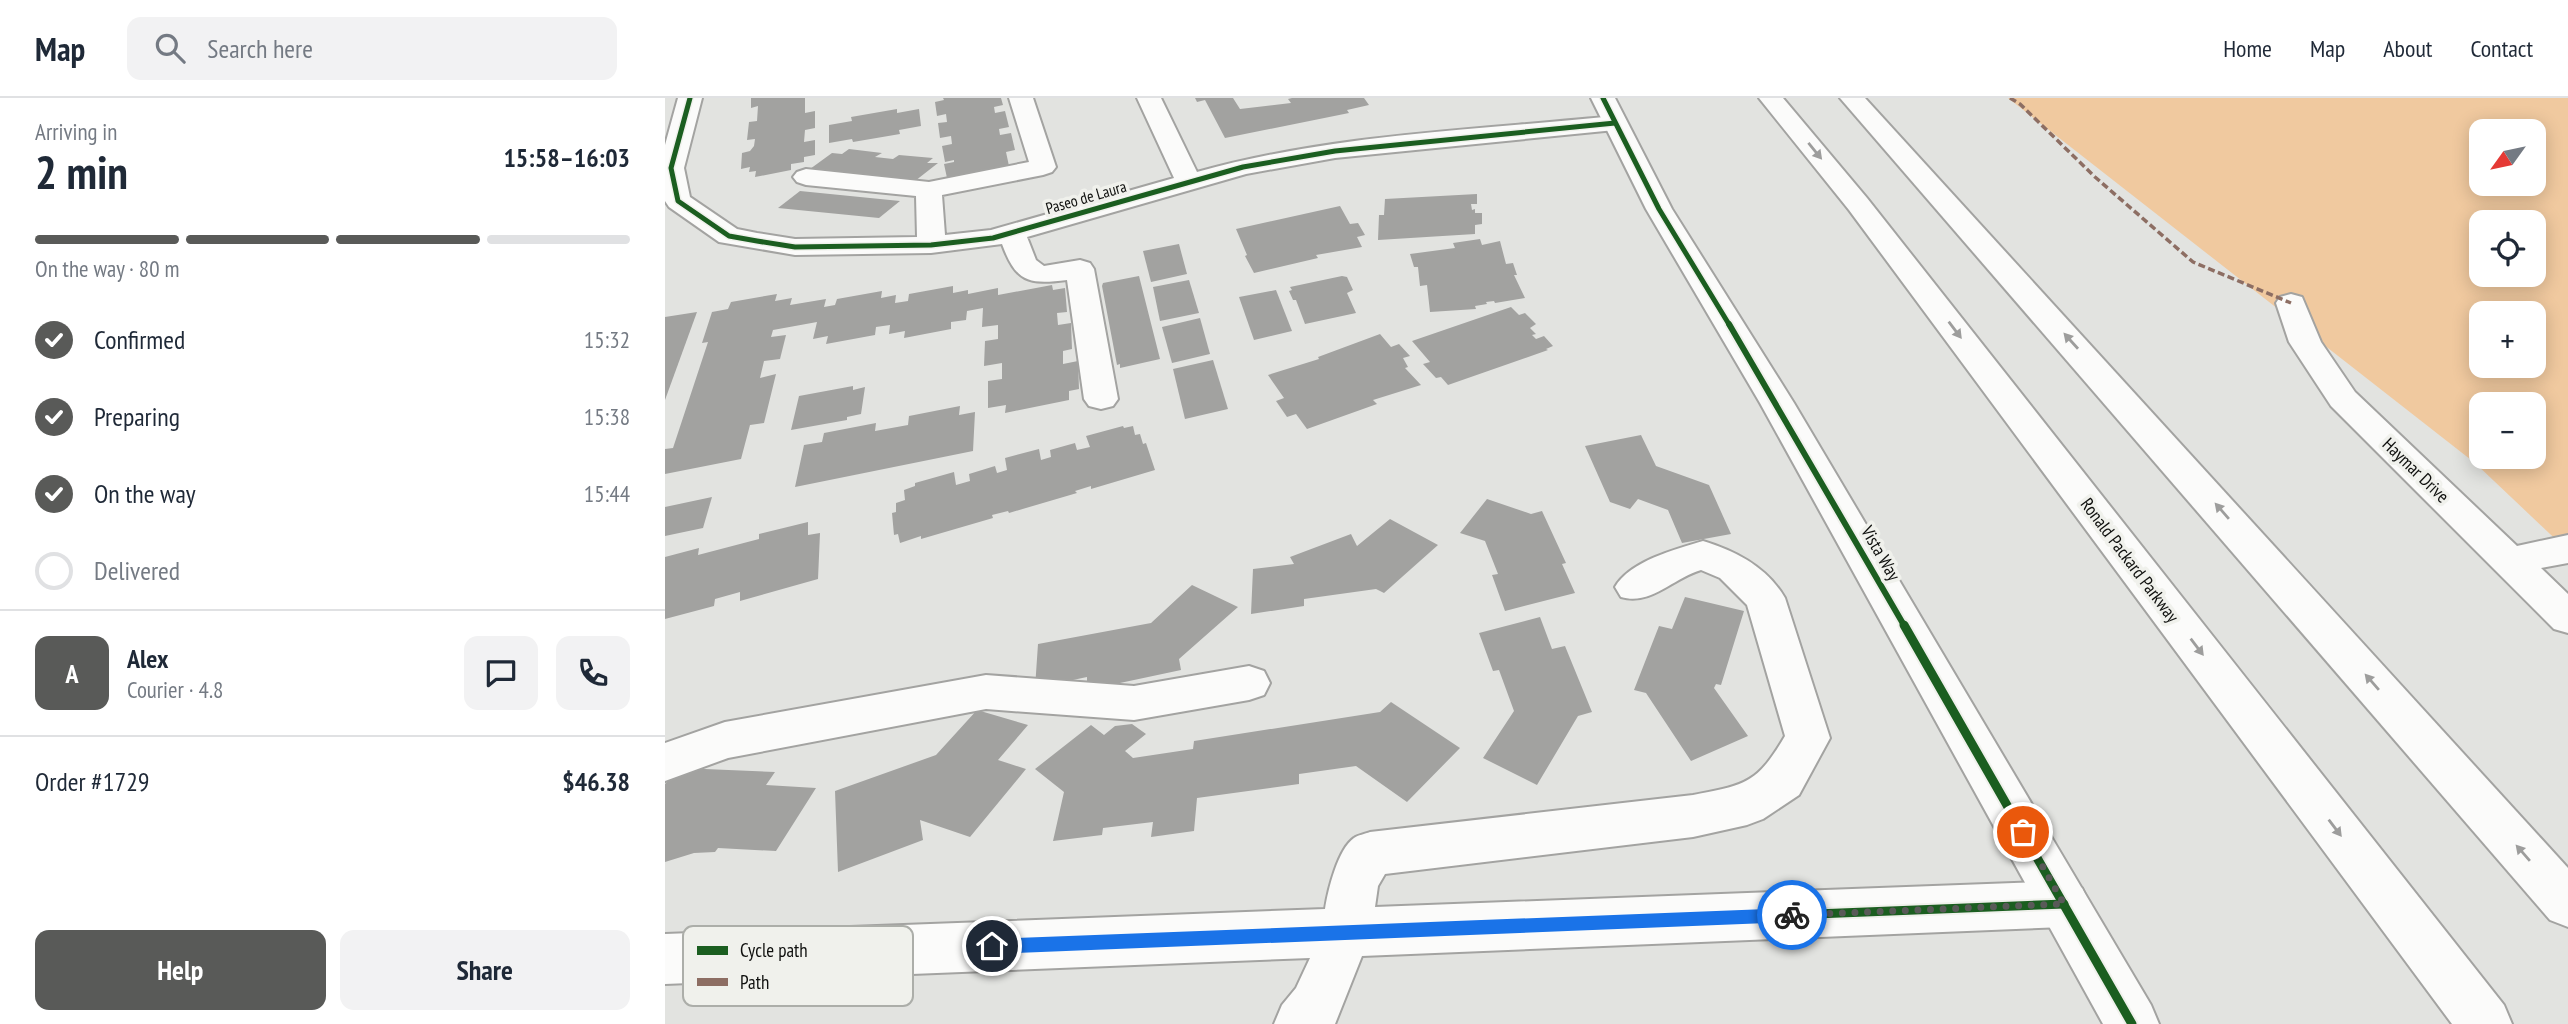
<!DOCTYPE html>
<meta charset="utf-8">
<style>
:root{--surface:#fff;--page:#f2f2f3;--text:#1f2937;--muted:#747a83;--line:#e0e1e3;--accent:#595a58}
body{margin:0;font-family:"PT Sans Narrow",sans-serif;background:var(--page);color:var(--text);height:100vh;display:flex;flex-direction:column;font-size:26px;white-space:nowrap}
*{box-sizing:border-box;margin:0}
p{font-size:23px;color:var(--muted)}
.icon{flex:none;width:38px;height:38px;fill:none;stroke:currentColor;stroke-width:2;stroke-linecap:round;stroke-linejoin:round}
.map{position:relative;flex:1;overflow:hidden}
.panel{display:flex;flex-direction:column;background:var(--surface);width:665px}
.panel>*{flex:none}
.needle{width:46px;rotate:237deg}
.tools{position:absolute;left:1804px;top:21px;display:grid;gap:14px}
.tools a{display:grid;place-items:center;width:77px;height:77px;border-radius:14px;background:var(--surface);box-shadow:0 4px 18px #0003;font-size:35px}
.pin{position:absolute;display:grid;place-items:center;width:60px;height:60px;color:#fff;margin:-30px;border:4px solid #fff;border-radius:50%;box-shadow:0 2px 7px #0007}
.courier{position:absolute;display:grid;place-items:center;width:70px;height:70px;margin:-35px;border:5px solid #1a73e8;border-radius:50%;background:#fff;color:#222;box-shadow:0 2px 9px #0007}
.headline em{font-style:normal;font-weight:700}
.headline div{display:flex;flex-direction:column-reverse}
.headline{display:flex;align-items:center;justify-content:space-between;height:119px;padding:0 35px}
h1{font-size:46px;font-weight:700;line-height:52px}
.bar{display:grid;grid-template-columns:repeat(4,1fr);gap:10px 7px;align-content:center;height:84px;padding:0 35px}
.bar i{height:9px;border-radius:5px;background:var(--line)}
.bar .active{background:var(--accent)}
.bar p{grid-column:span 4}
.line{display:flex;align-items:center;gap:18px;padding:0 35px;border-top:2px solid var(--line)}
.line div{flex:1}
.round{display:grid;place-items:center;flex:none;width:74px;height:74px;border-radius:14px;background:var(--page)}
ol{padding:0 35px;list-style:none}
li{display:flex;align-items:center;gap:21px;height:77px}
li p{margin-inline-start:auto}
li .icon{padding:7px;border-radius:50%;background:var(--accent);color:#fff;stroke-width:4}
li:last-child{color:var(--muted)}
li i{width:38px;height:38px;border:4px solid var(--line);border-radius:50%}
.button{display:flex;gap:14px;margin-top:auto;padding:14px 35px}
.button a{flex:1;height:80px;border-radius:14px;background:var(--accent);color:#fff;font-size:28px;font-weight:700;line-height:80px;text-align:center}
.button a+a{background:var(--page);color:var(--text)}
header{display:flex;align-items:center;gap:42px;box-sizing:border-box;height:98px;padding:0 35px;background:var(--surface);border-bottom:2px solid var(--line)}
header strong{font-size:33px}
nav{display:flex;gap:38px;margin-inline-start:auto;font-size:24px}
.search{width:490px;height:63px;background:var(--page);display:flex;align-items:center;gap:18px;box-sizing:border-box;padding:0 24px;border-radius:14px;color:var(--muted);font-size:26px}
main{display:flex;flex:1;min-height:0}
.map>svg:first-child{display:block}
.green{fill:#f0c99f;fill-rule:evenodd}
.building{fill:#a2a2a0}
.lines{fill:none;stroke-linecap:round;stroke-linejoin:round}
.minor-casing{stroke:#a3a3a1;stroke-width:4}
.major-casing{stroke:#a3a3a1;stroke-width:4}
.highway-casing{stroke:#a3a3a1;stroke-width:4}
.minor{fill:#fbfbfa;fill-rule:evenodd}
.major{fill:#fbfbfa;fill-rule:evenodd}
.highway{fill:#fbfbfa;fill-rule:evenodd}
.quiet{stroke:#8d6e63;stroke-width:3.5;stroke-dasharray:7 3.5;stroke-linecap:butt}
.cycleway-far2-casing{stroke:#f0f1ec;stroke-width:8}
.cycleway-far1-casing{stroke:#f0f1ec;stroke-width:10}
.cycleway-casing{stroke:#f0f1ec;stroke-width:13}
.cycleway-far2{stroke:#1b5e20;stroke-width:5}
.cycleway-far1{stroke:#1b5e20;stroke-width:6}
.cycleway{stroke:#1b5e20;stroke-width:9}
.oneway{fill:#9d9d9c}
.route{fill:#1a73e8}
.done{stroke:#595a58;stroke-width:7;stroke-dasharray:0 12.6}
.labels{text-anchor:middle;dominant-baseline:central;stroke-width:7;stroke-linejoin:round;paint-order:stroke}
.far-street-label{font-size:16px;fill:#0f100e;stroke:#f0f1ec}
.street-label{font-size:18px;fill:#0f100e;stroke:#f0f1ec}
.key{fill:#f0f1ec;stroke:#acaea9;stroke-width:2}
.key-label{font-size:19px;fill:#0f100e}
</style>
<header>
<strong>Map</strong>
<div class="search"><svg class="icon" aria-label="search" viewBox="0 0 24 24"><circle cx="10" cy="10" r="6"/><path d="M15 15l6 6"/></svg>Search here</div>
<nav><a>Home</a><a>Map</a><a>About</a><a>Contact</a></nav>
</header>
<main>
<section class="panel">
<div class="headline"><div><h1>2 min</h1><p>Arriving in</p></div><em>15:58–16:03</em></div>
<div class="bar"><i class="active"></i><i class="active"></i><i class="active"></i><i></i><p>On the way · 80 m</p></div>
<ol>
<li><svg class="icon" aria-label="check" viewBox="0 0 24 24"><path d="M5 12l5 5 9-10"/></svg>Confirmed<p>15:32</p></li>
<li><svg class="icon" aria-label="check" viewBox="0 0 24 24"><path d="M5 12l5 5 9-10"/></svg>Preparing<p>15:38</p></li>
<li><svg class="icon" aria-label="check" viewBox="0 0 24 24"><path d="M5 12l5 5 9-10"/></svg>On the way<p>15:44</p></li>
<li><i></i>Delivered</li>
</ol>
<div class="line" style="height:126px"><b class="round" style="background:var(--accent);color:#fff">A</b><div><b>Alex</b><p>Courier · 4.8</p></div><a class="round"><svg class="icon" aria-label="chat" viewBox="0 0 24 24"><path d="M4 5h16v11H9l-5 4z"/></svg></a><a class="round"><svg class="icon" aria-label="phone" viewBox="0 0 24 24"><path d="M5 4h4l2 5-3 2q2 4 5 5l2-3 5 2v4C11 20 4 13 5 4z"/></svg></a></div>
<div class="line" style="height:91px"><div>Order #1729</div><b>$46.38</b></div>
<div class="button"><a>Help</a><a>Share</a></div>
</section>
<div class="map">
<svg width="1903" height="926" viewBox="0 0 1903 926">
<rect width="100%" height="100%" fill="#e2e3e0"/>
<path class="green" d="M1343,0H1903V453L1810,365ZM1816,33H1869V86H1816ZM1816,124H1869V177H1816ZM1816,215H1869V268H1816ZM1816,306H1869V359H1816Z"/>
<g class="building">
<path d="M86,0H140V15L150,13V30L140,32L139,44L150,42V57L139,59V64L126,66V72L90,79L91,73L84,74L85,69L76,71L77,55L85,53L89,48L90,41L82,42L84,24L92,23L93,8L86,10Z"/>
<path d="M278,0H336L338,7L329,9L330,15L340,13L344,29L334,31L335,37L346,35L350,52L341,54L344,68L282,80L279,66L289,64V62L280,64L277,48L287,46L286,38L275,40L273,25L282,24L281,16L272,18L270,4L279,2Z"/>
<path d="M530,0H568L575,11L626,5L623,1L627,0H699L704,7L682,12L684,15L560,40L540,2L532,4Z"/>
<path d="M232,11V15L254,11L256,28L234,32L235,36L188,44L187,41L164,45V27L187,23L186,19Z"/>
<path d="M184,51L217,55L210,59L228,61L234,57L268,60L262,65H273L241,90L134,79L167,55L177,56Z"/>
<path d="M135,93L235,103L214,120L113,110Z"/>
<path d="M812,96V106H806L807,112L810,111V115H817V126L810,127V136L713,142L714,117H719L720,101Z"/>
<path d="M675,108L685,126L693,125L700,137L692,139L697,149L651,157L653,160L589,175L580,158L582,157L571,131Z"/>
<path d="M815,141L817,147L835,143L841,166L848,165L852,177H849L860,200L830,205L829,203L821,204L822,206L810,208L811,211L765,214L762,187L755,188L753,169H749L745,156L790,150L788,145Z"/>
<path d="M514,146L522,176L486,184L478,153Z"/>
<path d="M474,178L495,261L455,270V266L452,267L437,188L438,185Z"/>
<path d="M677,178L682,179L688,192L682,195L691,215L640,226L631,202H628L624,193L627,192L625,189Z"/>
<path d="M524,182L534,215L495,223L488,189Z"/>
<path d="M387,187L388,192L400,190L402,214L392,215L393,227L406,225L407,251L398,253V266L413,263L414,291L404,293V302L340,315L341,307L323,310V283L337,281V265L319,268L320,243L333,241V227L317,229L318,210L302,213L301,222L286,224V231L239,240L240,233L224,236L225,227L211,229L210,237L161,246L163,238L148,241L152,224L108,232L106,239L121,237L115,261L99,263L95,280L111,276L99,325L85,327L76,361L0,376V351L8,350L43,244L37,245L47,214L63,211L66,204L112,196L110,203L127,200L125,207L161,201L159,209L170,207L172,201L217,193L216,200L231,197L230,205L243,203L244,196L288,188V195L303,192V196L333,190V197Z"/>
<path d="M611,192L627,233L589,242L574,199Z"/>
<path d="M846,209L854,217L860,215L871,226L865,230L871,236L867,237L871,241L879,238L888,248L881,251L883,252L783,287L776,279L771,280L758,266L765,264L747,243Z"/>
<path d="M32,214L0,302V219Z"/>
<path d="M535,220L545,256L507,265L497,229Z"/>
<path d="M715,236L726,249L734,246L745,258L738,260L743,269L740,270L756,287L708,302L712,306L642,331L631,316L622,319L611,303L619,300L603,277L654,261L653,259Z"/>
<path d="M548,262L563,311L520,321L508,271Z"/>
<path d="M188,288V292L200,289L196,316L182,319V322L126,332L134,298Z"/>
<path d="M295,308L294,317L310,314L308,353L130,389L139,347L157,344L159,335L211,325L210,333L243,327L244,318Z"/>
<path d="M458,328L459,330L468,328L470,337L475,336L478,346L481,345L490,372L426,391V388L410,393L412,395L344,415L343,413L327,417L328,420L256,441V438L235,445L233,436L229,437L227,415L231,414V405L240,402L239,392L250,388V385L289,374L291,387L305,383L304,376L330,368L332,375L342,372L340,360L374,351L376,362L386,359L385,352L410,345L412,352L425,349L421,338Z"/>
<path d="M976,337L991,368L1044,387L1066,436L1017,445L1003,412L973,401L965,411L945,404L920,348Z"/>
<path d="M47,399L38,430L0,438V409Z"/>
<path d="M822,401L866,416L877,413L901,465L897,466L910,495L840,513L827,477L833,476L820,443L795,435Z"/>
<path d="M725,421L773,447L719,495L711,491L639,501V508L586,516L588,471L629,466L625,459L686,436L692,448Z"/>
<path d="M143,424V437L155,435L153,481L75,503V494L50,501L49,508L0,521V459L34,450L33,457L94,441V436Z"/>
<path d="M527,487L573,509L514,561L516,572L422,592V579L370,590L373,546L486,525Z"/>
<path d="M1020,499L1079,513L1056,587L1051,586L1049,590L1083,638L1026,663L981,595L969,592L994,528L1007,531Z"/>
<path d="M875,519L887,551L900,548L927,614L913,618L872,687L818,660L849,613L834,572L828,573L814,535Z"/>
<path d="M726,604L795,650L742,704L691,668L634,676V686L532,700L529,733L486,739L488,724L438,730L437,737L388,743L399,694L370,671L426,627L439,637L450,628L467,626L481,636L460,653L468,660L528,651L529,643L715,614Z"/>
<path d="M312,612L363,627L333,662L361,671L305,739L255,722L258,742L173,774L170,693L271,657Z"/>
<path d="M16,670L110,674L101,687L151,690L111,753L53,750L50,754L29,755L0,764V686Z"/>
</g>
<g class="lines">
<defs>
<g id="minor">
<path d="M13,0H37L19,70L25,99L72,131L92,135L130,141L252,139L251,98L141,87L132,84L128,79L132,74L141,71L264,84L364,64L344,0H368L391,69L387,74L378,77L277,97L280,137L326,132L509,80L472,0H496L532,74C667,36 811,32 950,18L958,20L962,25L958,30L950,32L670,60L581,76L362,139L371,162L379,168L415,162L425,165L429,171L453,301L448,308L436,311L424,308L419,301L402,182C363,187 351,184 337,146L266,155L130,157L54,144L4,109L0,103V47Z"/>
<path d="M1626,196L1637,199L1656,244L1690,294L1852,448L1903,437V465L1876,470L1903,496V535L1889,531L1666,308L1624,244L1611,205L1615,199Z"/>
<path d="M1038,443C1071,453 1102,469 1120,500L1165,640L1134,697L1098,721L1082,727L1028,739L720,776L713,788L710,809L1399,783L1417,790L1424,806L1417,822L1399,829L697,858L670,926H609L617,907L631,890L645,860L0,886V836L660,811C663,792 673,751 689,740C693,737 700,736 705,734L1028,697C1080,687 1092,686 1120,638L1082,507L1055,480L1036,472C1008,480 986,508 956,499L950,489C965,463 1011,451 1038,443Z"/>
<path d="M584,568L599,573L605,585L599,597L584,602L469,622L321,611L63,660L0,683V645L60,624L321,577L469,588Z"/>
</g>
<path id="major" d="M926,0H950L1007,111L1129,305L1486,907L1494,926H1438L1095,305L981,111Z"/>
<g id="highway">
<path d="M1094,0H1118L1202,100L1839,907L1847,926H1787L1184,112Z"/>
<path d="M1175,0H1200L1903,770V829L1885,822Z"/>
</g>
</defs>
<use href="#minor" class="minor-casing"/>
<use href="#major" class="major-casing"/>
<use href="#highway" class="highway-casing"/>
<use href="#minor" class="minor"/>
<use href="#major" class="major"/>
<use href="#highway" class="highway"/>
<path class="quiet" d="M1345,0L1355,6L1430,79L1528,164L1626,205"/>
<defs>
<g id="cycleway-far2">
<path d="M25,0L6,70L13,103L64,138L92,143L130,149L266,147L328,140L578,69L670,53L950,25"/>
<path d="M938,0L994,111L1065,228"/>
</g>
<path id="cycleway-far1" d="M1064,226L1240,529"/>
<g id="cycleway">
<path d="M1239,527L1467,926"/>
<path d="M681,835L1399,806"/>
</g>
</defs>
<use href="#cycleway-far2" class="cycleway-far2-casing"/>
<use href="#cycleway-far1" class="cycleway-far1-casing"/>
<use href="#cycleway" class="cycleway-casing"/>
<use href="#cycleway-far2" class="cycleway-far2"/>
<use href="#cycleway-far1" class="cycleway-far1"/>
<use href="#cycleway" class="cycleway"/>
</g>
<defs><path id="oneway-solid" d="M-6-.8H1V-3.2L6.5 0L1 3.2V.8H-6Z" transform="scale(1.75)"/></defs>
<g class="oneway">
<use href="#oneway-solid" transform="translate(1150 53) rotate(51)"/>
<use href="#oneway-solid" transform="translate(1290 232) rotate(53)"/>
<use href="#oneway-solid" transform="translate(1406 243) rotate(-132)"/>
<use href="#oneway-solid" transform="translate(1557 413) rotate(-131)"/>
<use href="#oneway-solid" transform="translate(1532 549) rotate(53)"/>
<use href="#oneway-solid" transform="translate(1707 584) rotate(-131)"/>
<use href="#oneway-solid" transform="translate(1670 730) rotate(53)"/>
<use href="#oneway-solid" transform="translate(1858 755) rotate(-131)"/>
</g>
<path class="route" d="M1127,810L1134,817L1127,824L327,856L322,854L320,848L322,843L327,841Z"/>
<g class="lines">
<path class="done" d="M1127,817L1399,806L1358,734"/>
</g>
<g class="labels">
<g class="far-street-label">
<text transform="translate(421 99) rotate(-16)">Paseo de Laura</text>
</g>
<g class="street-label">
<text transform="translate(1751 372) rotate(44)">Haymar Drive</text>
<text transform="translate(1216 455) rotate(60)">Vista Way</text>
<text transform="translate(1465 462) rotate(53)">Ronald Packard Parkway</text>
</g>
</g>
<rect x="18" y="828" width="230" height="80" rx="10" class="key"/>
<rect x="32" y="848" width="31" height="9" fill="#1b5e20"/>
<rect x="32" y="880" width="31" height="8" fill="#8d6e63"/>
<g class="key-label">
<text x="75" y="859">Cycle path</text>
<text x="75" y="891">Path</text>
</g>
</svg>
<div class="tools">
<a><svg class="needle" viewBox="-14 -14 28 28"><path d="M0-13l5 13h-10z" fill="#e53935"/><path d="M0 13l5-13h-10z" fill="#747a83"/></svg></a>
<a><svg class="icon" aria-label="locate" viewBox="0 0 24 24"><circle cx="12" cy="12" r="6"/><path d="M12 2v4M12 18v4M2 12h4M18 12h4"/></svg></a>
<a>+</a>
<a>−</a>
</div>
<div class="pin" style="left:1358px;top:734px;background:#ea580c"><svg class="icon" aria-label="bag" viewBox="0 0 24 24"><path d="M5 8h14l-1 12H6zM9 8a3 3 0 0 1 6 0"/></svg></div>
<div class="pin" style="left:327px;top:848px;background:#1f2937"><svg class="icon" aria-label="home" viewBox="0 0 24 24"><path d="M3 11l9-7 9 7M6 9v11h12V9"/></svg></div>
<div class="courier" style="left:1127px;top:817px"><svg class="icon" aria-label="bike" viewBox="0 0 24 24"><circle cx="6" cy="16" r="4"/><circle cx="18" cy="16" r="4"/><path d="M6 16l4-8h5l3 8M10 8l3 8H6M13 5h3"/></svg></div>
</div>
</main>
